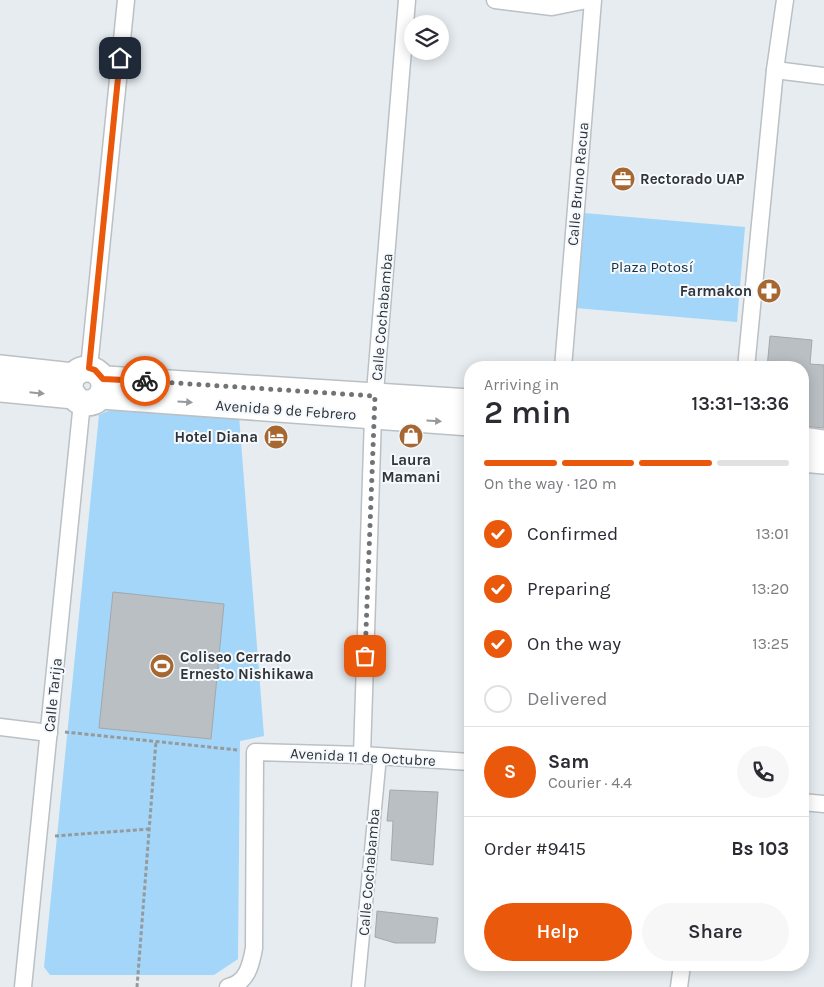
<!DOCTYPE html>
<meta charset="utf-8">
<style>
:root{--surface:#fff;--page:#f7f7f7;--text:#2b2b33;--muted:#7c7c81;--line:#e1e1e2;--accent:#ea580c}
body{margin:0;font-family:Karla,sans-serif;background:var(--page);color:var(--text);height:100vh;display:flex;flex-direction:column;font-size:19px;white-space:nowrap}
*{box-sizing:border-box;margin:0}
p{font-size:16px;color:var(--muted)}
.icon{flex:none;width:28px;height:28px;fill:none;stroke:currentColor;stroke-width:2;stroke-linecap:round;stroke-linejoin:round}
.map{position:relative;flex:1;overflow:hidden}
.drawer{position:absolute;left:464px;top:361px;width:345px;height:610px;display:flex;flex-direction:column;background:var(--surface);border-radius:20px;box-shadow:0 2px 12px #0003}
.drawer>*{flex:none}
.controls{position:absolute;left:404px;top:15px;display:grid;gap:10px}
.controls a{display:grid;place-items:center;width:45px;height:45px;border-radius:50%;background:var(--surface);box-shadow:0 2px 12px #0003;font-size:25px}
.pin{position:absolute;display:grid;place-items:center;width:42px;height:42px;color:#fff;margin:-21px;border-radius:10px;box-shadow:0 2px 8px #0006}
.courier{position:absolute;display:grid;place-items:center;width:50px;height:50px;margin:-25px;border:4px solid #ea580c;border-radius:50%;background:#fff;color:#222;box-shadow:0 1px 6px #0007}
.overview em{font-style:normal;font-weight:600}
.overview div{display:flex;flex-direction:column-reverse}
.overview{display:flex;align-items:center;justify-content:space-between;height:85px;padding:0 20px}
h1{font-size:32px;font-weight:600;line-height:38px}
.bar{display:grid;grid-template-columns:repeat(4,1fr);gap:8px 5px;align-content:center;height:60px;padding:0 20px}
.bar i{height:6px;border-radius:4px;background:var(--line)}
.bar .on{background:var(--accent)}
.bar p{grid-column:span 4}
.line{display:flex;align-items:center;gap:12px;padding:0 20px;border-top:1px solid var(--line)}
.line div{flex:1}
.round{display:grid;place-items:center;flex:none;width:52px;height:52px;border-radius:26px;background:var(--page)}
ol{padding:0 20px;list-style:none}
li{display:flex;align-items:center;gap:15px;height:55px}
li p{margin-inline-start:auto}
li .icon{padding:5px;border-radius:50%;background:var(--accent);color:#fff;stroke-width:4}
li:last-child{color:var(--muted)}
li i{width:28px;height:28px;border:2px solid var(--line);border-radius:50%}
.primary-button{display:flex;gap:10px;margin-top:auto;padding:10px 20px}
.primary-button a{flex:1;height:58px;border-radius:30px;background:var(--accent);color:#fff;font-size:20px;font-weight:600;line-height:58px;text-align:center}
.primary-button a+a{background:var(--page);color:var(--text)}
.map>svg:first-child{display:block}
.green{fill:#a3d6f9}
.building{fill:#b9bfc3;stroke:#a2a8ac}
.lines{fill:none;stroke-linecap:round;stroke-linejoin:round}
.pedestrian-casing{stroke:#bbc0c4;stroke-width:15}
.minor-casing{stroke:#bbc0c4;stroke-width:19}
.primary-casing{stroke:#bbc0c4;stroke-width:28}
.path{stroke:#959a9c;stroke-width:3;stroke-dasharray:4 2.5;stroke-linecap:butt}
.pedestrian{stroke:#fff;stroke-width:12}
.minor{stroke:#fff;stroke-width:16}
.primary{stroke:#fff;stroke-width:25}
.oneway{fill:#98999a}
.done{stroke:#707476;stroke-width:5;stroke-dasharray:0 9}
.route{stroke:#ea580c;stroke-width:6}
.labels{text-anchor:middle;dominant-baseline:central;stroke-width:4;stroke-linejoin:round;paint-order:stroke}
.poi-label{font-size:15px;font-weight:bold;fill:#313334;stroke:#f3f9fe;text-anchor:start}
.street-label{font-size:15px;fill:#313334;stroke:#f3f9fe}
.park-label{font-size:15px;fill:#133042;stroke:#f3f9fe}
</style>
<div class="map">
<svg width="824" height="987" viewBox="0 0 824 987">
<rect width="100%" height="100%" fill="#e6ecf0"/>
<g class="green">
<path d="M584,213L745,227L737,322L576,308Z"/>
<path d="M119,406L239,416L264,736L240,741L238,959L214,975H50L44,967L99,415Z"/>
</g>
<g class="building">
<path d="M770,336L812,340L810,364L824,365V428L802,426V368H767Z"/>
<path d="M113,592L224,604L211,739L99,728Z"/>
<path d="M390,790L438,792L433,865L391,860L393,821H387Z"/>
<path d="M377,911L438,918L435,943H395L375,937Z"/>
</g>
<g class="lines">
<defs>
<path id="pedestrian" d="M358,987L380,756"/>
<g id="minor">
<path d="M495,0L552,7L587,0"/>
<path d="M775,70L824,76"/>
<path d="M89,368L126,0"/>
<path d="M563,368L593,0"/>
<path d="M746,368L775,70L785,0"/>
<path d="M0,727L49,733"/>
<path d="M362,755L373,417L407,0"/>
<path d="M802,802L824,804"/>
<path d="M23,987L82,402"/>
<path d="M228,987C247,983 251,965 254,948L255,752L362,755L470,762"/>
<path d="M679,987L682,965"/>
</g>
<g id="primary">
<path d="M0,368L73,376"/>
<circle cx="87" cy="386" r="17"/>
<path d="M106,379L470,402"/>
<path d="M0,389L74,396"/>
<path d="M101,396L470,423"/>
<path d="M802,440L824,443"/>
<path d="M802,459L824,461"/>
</g>
</defs>
<use href="#pedestrian" class="pedestrian-casing"/>
<use href="#minor" class="minor-casing"/>
<use href="#primary" class="primary-casing"/>
<g class="path">
<path d="M65,732L238,750"/>
<path d="M55,836L149,829"/>
<path d="M137,987L156,741"/>
</g>
<use href="#pedestrian" class="pedestrian"/>
<use href="#minor" class="minor"/>
<use href="#primary" class="primary"/>
</g>
<defs><path id="oneway-solid" d="M-6-.8H1V-3.2L6.5 0L1 3.2V.8H-6Z" transform="scale(1.25)"/></defs>
<g class="oneway">
<use href="#oneway-solid" transform="translate(37 393) rotate(6)"/>
<use href="#oneway-solid" transform="translate(185 402) rotate(4)"/>
<use href="#oneway-solid" transform="translate(434 421) rotate(4)"/>
</g>
<g class="lines">
<path class="done" d="M145,381L375,396L365,656"/>
<path class="route" d="M120,58L89,368L95,370L103,379L145,381"/>
</g>
<defs>
<symbol id="office-disc" viewBox="-11 -11 22 22"><circle r="9.5" fill="#a76730" stroke="#f3f9fe"/><path d="M-6-3h4V-5.5h4V-3h4V5H-6ZM-1-4.5V-3h2v-1.5ZM-6 0V1H6V0Z" fill="#fff"/></symbol>
<symbol id="pharmacy-disc" viewBox="-11 -11 22 22"><circle r="9.5" fill="#a76730" stroke="#f3f9fe"/><path d="M-2-6h4v4h4v4h-4v4h-4v-4h-4v-4h4Z" fill="#fff"/></symbol>
<symbol id="shop-disc" viewBox="-11 -11 22 22"><circle r="9.5" fill="#a76730" stroke="#f3f9fe"/><path d="M-5-2.5h2.3a2.7 3.5 0 0 1 5.4 0H5L5.5 6h-11ZM-1.5-2.5h3a1.5 2.3 0 0 0-3 0Z" fill="#fff"/></symbol>
<symbol id="hotel-disc" viewBox="-11 -11 22 22"><circle r="9.5" fill="#a76730" stroke="#f3f9fe"/><path d="M-6-4.5h1.5V1H6V5H4.5V3h-9V5H-6ZM-4 0a1.8 1.8 0 1 1 3.6 0ZM.5 0V-2.5h3Q6-2.5 6 0Z" fill="#fff"/></symbol>
<symbol id="stadium-disc" viewBox="-11 -11 22 22"><circle r="9.5" fill="#a76730" stroke="#f3f9fe"/><path d="M0-5a6.5 5 0 1 0 0 10a6.5 5 0 1 0 0-10ZM-3.5-1.8h7v3.6h-7Z" fill="#fff"/></symbol>
</defs>
<g fill-rule="evenodd">
<use href="#office-disc" x="609" y="165" width="28" height="28"/>
<use href="#pharmacy-disc" x="755" y="277" width="28" height="28"/>
<use href="#shop-disc" x="397" y="422" width="28" height="28"/>
<use href="#hotel-disc" x="262" y="423" width="28" height="28"/>
<use href="#stadium-disc" x="148" y="652" width="28" height="28"/>
</g>
<g class="labels">
<g class="poi-label">
<text x="640" y="179">Rectorado UAP</text>
<text x="752" y="291" text-anchor="end">Farmakon</text>
<text x="258" y="437" text-anchor="end">Hotel Diana</text>
<text x="411" y="460" text-anchor="middle">Laura<tspan x="411" dy="17">Mamani</tspan></text>
<text x="180" y="657">Coliseo Cerrado<tspan x="180" dy="17">Ernesto Nishikawa</tspan></text>
</g>
<g class="street-label">
<text transform="translate(578 184) rotate(-85)">Calle Bruno Racua</text>
<text transform="translate(382 317) rotate(-85)">Calle Cochabamba</text>
<text transform="translate(286 410) rotate(4)">Avenida 9 de Febrero</text>
<text transform="translate(53 695) rotate(-84)">Calle Tarija</text>
<text transform="translate(363 757) rotate(3)">Avenida 11 de Octubre</text>
<text transform="translate(369 872) rotate(-85)">Calle Cochabamba</text>
</g>
<g class="park-label">
<text x="652" y="267">Plaza Potosí</text>
</g>
</g>
</svg>
<div class="controls">
<a><svg class="icon" aria-label="layers" viewBox="0 0 24 24"><path d="M12 4l9 5-9 5-9-5zM3 14l9 5 9-5"/></svg></a>
</div>
<div class="pin" style="left:365px;top:656px;background:#ea580c"><svg class="icon" aria-label="bag" viewBox="0 0 24 24"><path d="M5 8h14l-1 12H6zM9 8a3 3 0 0 1 6 0"/></svg></div>
<div class="pin" style="left:120px;top:58px;background:#1f2937"><svg class="icon" aria-label="home" viewBox="0 0 24 24"><path d="M3 11l9-7 9 7M6 9v11h12V9"/></svg></div>
<div class="courier" style="left:145px;top:381px"><svg class="icon" aria-label="bike" viewBox="0 0 24 24"><circle cx="6" cy="16" r="4"/><circle cx="18" cy="16" r="4"/><path d="M6 16l4-8h5l3 8M10 8l3 8H6M13 5h3"/></svg></div>
<section class="drawer">
<div class="overview"><div><h1>2 min</h1><p>Arriving in</p></div><em>13:31–13:36</em></div>
<div class="bar"><i class="on"></i><i class="on"></i><i class="on"></i><i></i><p>On the way · 120 m</p></div>
<ol>
<li><svg class="icon" aria-label="check" viewBox="0 0 24 24"><path d="M5 12l5 5 9-10"/></svg>Confirmed<p>13:01</p></li>
<li><svg class="icon" aria-label="check" viewBox="0 0 24 24"><path d="M5 12l5 5 9-10"/></svg>Preparing<p>13:20</p></li>
<li><svg class="icon" aria-label="check" viewBox="0 0 24 24"><path d="M5 12l5 5 9-10"/></svg>On the way<p>13:25</p></li>
<li><i></i>Delivered</li>
</ol>
<div class="line" style="height:90px"><b class="round" style="background:var(--accent);color:#fff">S</b><div><b>Sam</b><p>Courier · 4.4</p></div><a class="round"><svg class="icon" aria-label="phone" viewBox="0 0 24 24"><path d="M5 4h4l2 5-3 2q2 4 5 5l2-3 5 2v4C11 20 4 13 5 4z"/></svg></a></div>
<div class="line" style="height:65px"><div>Order #9415</div><b>Bs 103</b></div>
<div class="primary-button"><a>Help</a><a>Share</a></div>
</section>
</div>
